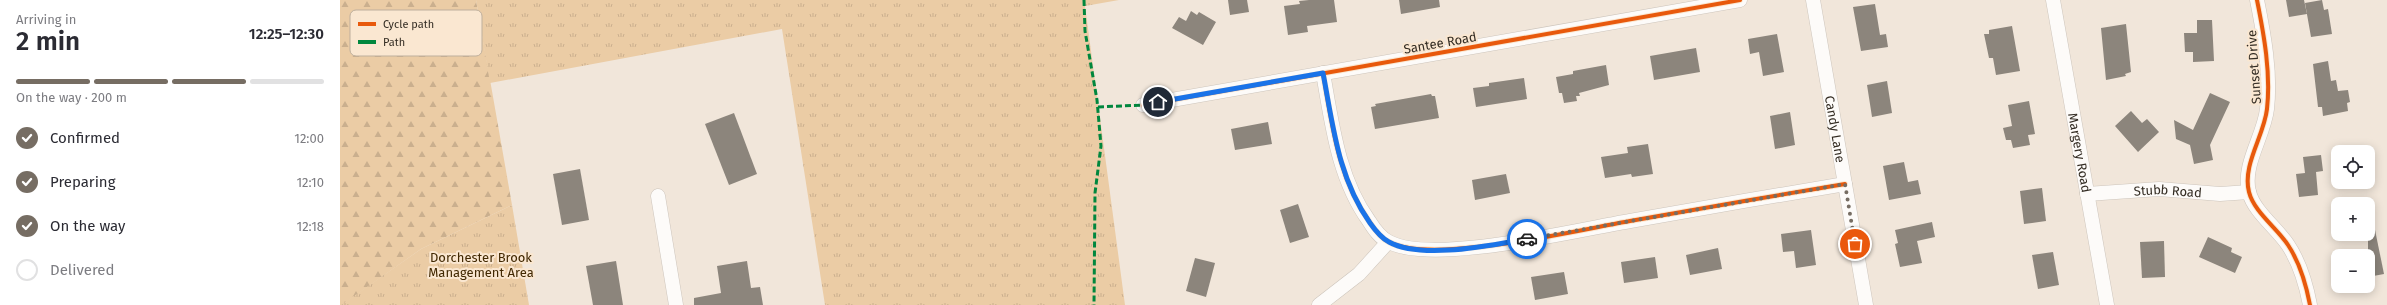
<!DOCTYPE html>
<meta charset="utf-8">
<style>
:root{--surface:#fff;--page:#f7f7f7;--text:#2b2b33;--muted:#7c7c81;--line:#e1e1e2;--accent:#766d63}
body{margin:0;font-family:"Fira Sans",sans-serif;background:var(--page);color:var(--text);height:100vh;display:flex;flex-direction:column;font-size:15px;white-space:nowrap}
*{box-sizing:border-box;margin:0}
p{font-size:13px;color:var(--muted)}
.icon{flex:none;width:22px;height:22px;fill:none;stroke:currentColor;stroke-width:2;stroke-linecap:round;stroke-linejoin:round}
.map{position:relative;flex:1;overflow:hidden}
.side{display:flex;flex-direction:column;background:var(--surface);width:340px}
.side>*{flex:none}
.tools{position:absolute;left:1991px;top:145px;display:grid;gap:8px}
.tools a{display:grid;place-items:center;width:44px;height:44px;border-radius:8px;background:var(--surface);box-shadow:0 2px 10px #0003;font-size:20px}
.pin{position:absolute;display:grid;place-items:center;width:34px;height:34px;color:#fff;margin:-17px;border:2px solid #fff;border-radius:50%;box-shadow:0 1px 4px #0007}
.courier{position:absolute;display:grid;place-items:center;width:40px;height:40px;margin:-20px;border:3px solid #1a73e8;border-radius:50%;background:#fff;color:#222;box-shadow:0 1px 5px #0007}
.overview em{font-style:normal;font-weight:600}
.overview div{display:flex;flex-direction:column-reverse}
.overview{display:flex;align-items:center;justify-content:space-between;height:68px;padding:0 16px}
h1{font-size:26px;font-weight:600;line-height:30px}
.bar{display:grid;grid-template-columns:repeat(4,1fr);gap:6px 4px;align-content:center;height:48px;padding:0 16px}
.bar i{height:5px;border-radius:3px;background:var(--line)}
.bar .selected{background:var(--accent)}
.bar p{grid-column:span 4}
ol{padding:0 16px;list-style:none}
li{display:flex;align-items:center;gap:12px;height:44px}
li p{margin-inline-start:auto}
li .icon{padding:4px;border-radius:50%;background:var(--accent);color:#fff;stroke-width:4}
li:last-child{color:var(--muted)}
li i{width:22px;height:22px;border:2px solid var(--line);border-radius:50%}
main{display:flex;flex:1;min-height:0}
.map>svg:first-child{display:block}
.forest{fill:url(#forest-firs)}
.park{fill:url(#park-tufts)}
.building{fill:#8c857c}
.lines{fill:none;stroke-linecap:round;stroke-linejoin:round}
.minor-casing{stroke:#cdc5bc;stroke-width:15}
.minor{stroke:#fdfbf9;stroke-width:14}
.quiet{stroke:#00873e;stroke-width:3;stroke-dasharray:6 3;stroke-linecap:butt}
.cycleway-casing{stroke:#fae7d1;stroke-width:6}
.cycleway{stroke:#e8590c;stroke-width:4}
.done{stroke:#766d63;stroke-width:4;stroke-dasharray:0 7.2}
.route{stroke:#1a73e8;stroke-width:5}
.labels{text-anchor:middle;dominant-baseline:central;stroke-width:4;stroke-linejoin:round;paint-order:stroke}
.street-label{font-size:13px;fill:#332c23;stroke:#fae7d1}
.park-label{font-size:13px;fill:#422903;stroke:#fae7d1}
.key{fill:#fae7d1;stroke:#beaf9d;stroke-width:1}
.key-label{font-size:11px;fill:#332c23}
</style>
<main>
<section class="side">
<div class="overview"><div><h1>2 min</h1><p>Arriving in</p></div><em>12:25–12:30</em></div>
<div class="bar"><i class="selected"></i><i class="selected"></i><i class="selected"></i><i></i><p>On the way · 200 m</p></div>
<ol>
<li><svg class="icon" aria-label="check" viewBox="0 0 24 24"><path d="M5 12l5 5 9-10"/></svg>Confirmed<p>12:00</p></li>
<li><svg class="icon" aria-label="check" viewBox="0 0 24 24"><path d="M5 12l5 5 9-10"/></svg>Preparing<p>12:10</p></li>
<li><svg class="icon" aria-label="check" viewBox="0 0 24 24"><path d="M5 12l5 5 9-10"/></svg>On the way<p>12:18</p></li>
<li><i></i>Delivered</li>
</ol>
</section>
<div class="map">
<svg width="2047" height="305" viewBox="0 0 2047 305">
<defs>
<pattern id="forest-firs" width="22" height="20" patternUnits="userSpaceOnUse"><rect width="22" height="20" fill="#ebcca5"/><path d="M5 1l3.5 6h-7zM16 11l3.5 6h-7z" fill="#caaf8e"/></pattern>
<pattern id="park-tufts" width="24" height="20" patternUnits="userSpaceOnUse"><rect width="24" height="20" fill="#ebcca5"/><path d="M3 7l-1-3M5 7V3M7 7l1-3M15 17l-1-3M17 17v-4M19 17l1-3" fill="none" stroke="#caaf8e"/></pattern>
</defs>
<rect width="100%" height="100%" fill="#f1e6da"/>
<path class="forest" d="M0,0H136L172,205L81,249L2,305H0Z"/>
<g class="park">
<path d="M136,0H779L745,6L785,305H485L442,29L150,83Z"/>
<path d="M172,205L189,305H1L81,249Z"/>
</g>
<g class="building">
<path d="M888,0H907L909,12L890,15Z"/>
<path d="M969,0H994L997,22L967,26L968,32L948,35L944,6L960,4L959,1Z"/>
<path d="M1059,0H1099L1100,7L1061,14Z"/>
<path d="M1946,0H1964L1967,14L1949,17Z"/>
<path d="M1982,0L1984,10L1988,9L1992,34L1971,37L1965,3Z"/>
<path d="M1535,4L1540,35L1546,34L1548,47L1521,51L1513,7Z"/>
<path d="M851,11L857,15L859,12L876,22L863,45L832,28L839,17L846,21Z"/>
<path d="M1857,20H1872L1874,61L1853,62V52H1845L1844,33H1857Z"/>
<path d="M1786,24L1791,72L1785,74L1786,76L1766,80L1761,28Z"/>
<path d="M1672,26L1680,71L1656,75L1653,58H1649L1644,34H1649V30Z"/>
<path d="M1437,34L1444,72L1423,76L1419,52L1410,54L1408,39Z"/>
<path d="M1356,48L1360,72L1314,80L1310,56Z"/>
<path d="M1988,61L1991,81L1996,80L1998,91L2008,90L2010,102L2007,103L2008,111L1983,116L1982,107H1978L1973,64Z"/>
<path d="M1266,65L1269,85L1239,93L1240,96H1236L1237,101L1224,103L1222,93H1219L1216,77L1233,74V71Z"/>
<path d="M1184,78L1187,99L1136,107L1133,88L1149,86V83Z"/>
<path d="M1547,81L1552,113L1532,117L1527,85Z"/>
<path d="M1870,93L1890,102L1870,145L1873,160L1854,164L1850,145L1836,139L1834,120L1853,130Z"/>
<path d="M1091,94L1092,96H1095L1099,118L1035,129L1031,107L1036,106L1035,104Z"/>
<path d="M1689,101L1695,134L1688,135L1690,145L1673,148L1671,140H1666L1663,128L1672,126L1668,105Z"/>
<path d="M1791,111L1802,123L1807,119L1819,132L1798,152L1775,126Z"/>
<path d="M1450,112L1455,145L1435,149L1430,116Z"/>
<path d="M394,113L417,174L389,185L365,124Z"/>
<path d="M928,122L932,144L895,150L891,129Z"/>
<path d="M1308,144L1313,174L1292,177L1291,174L1265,178L1261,157L1288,153L1287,147Z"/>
<path d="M1981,155L1983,171L1976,172L1978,195L1959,197L1956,174L1965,173L1963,157Z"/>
<path d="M1564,162L1568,182L1578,180L1581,194L1549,200L1543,166Z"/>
<path d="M240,169L249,220L222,225L213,174Z"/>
<path d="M1166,174L1170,193L1135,200L1132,180Z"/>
<path d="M1702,188L1706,221L1684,224L1680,191Z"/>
<path d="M958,204L969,237L950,243L940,210Z"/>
<path d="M1592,222L1595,237L1577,241L1582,263L1560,267L1555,244L1558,243L1555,230Z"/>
<path d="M2034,225L2044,274L2028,277V226Z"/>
<path d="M1471,230L1476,265L1456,268L1454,251L1443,252L1441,234Z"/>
<path d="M1868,237L1892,248L1891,252L1902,257L1895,273L1859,257Z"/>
<path d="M1824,241L1825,277L1802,278L1800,242Z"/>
<path d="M1378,248L1382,269L1350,275L1346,255Z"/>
<path d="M1713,252L1719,285L1698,289L1692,255Z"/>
<path d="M1315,257L1318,278L1284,283L1281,262Z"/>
<path d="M855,258L875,263L866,297L846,291Z"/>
<path d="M276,261L283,305H253L246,266Z"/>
<path d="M407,261L411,288L420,287L423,305H354V298L381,293L377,266Z"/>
<path d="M1224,272L1228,294L1195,300L1191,277Z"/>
</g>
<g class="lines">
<defs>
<g id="minor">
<path id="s1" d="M1473,0L1526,305"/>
<path id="s2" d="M1713,0L1767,305"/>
<path d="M1917,0C1924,35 1931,73 1927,109C1924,136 1902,165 1909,192C1914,212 1937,228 1948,245C1960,263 1966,284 1970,305"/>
<path d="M983,73C992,124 998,178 1029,221C1034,229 1040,238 1049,242C1092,265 1238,230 1290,221C1362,208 1433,196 1505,184"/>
<path d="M803,105L1400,0"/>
<path id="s3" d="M1747,194L1819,189L1880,194L1909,192"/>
<path d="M318,196L336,305"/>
<path d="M979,305L1019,274L1048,242"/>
</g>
</defs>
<use href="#minor" class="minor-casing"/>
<use href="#minor" class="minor"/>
<g class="quiet">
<path d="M744,0L745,31L757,100L761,146L755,193L754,305"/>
<path d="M758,107L803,105"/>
</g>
<defs>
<g id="cycleway">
<path d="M1917,0C1924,35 1931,73 1927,109C1924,136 1902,165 1909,192C1914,212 1937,228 1948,245C1960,263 1966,284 1970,305"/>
<path d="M983,73C992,124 998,178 1029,221C1034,229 1040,238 1049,242C1092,265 1238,230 1290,221C1362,208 1433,196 1505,184"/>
<path d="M803,105L1400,0"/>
</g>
</defs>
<use href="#cycleway" class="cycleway-casing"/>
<use href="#cycleway" class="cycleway"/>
</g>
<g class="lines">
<path class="done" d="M1187,239L1505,184L1515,244"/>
<path class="route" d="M818,102L983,73C993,125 998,178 1030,223C1035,230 1041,238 1049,242C1082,260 1151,245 1187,239"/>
</g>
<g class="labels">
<g class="street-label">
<text transform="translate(1100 43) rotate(-10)">Santee Road</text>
<text transform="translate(1914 67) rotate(-94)">Sunset Drive</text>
<text stroke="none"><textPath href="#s1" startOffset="131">Candy Lane</textPath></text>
<text stroke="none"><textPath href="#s2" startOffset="155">Margery Road</textPath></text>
<text stroke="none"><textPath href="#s3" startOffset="81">Stubb Road</textPath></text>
</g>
<g class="park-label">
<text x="141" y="257">Dorchester Brook<tspan x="141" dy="15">Management Area</tspan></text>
</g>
</g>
<rect x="10" y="10" width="132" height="46" rx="6" class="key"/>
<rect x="18" y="22" width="18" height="4" fill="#e8590c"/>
<rect x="18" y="40" width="18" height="4" fill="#00873e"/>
<g class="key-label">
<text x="43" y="28">Cycle path</text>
<text x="43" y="46">Path</text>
</g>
</svg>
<div class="tools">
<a><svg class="icon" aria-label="locate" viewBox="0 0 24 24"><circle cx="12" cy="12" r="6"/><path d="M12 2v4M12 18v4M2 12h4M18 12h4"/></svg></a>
<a>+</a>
<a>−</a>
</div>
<div class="pin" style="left:1515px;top:244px;background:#ea580c"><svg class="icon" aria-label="bag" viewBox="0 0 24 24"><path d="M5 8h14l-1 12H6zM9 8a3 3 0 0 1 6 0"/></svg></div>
<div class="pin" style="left:818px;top:102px;background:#1f2937"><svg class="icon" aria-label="home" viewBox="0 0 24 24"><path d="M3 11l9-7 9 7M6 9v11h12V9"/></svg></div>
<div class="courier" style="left:1187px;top:239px"><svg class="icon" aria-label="car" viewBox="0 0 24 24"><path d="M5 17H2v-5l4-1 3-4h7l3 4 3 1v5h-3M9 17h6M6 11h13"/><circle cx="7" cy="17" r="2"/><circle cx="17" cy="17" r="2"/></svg></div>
</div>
</main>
